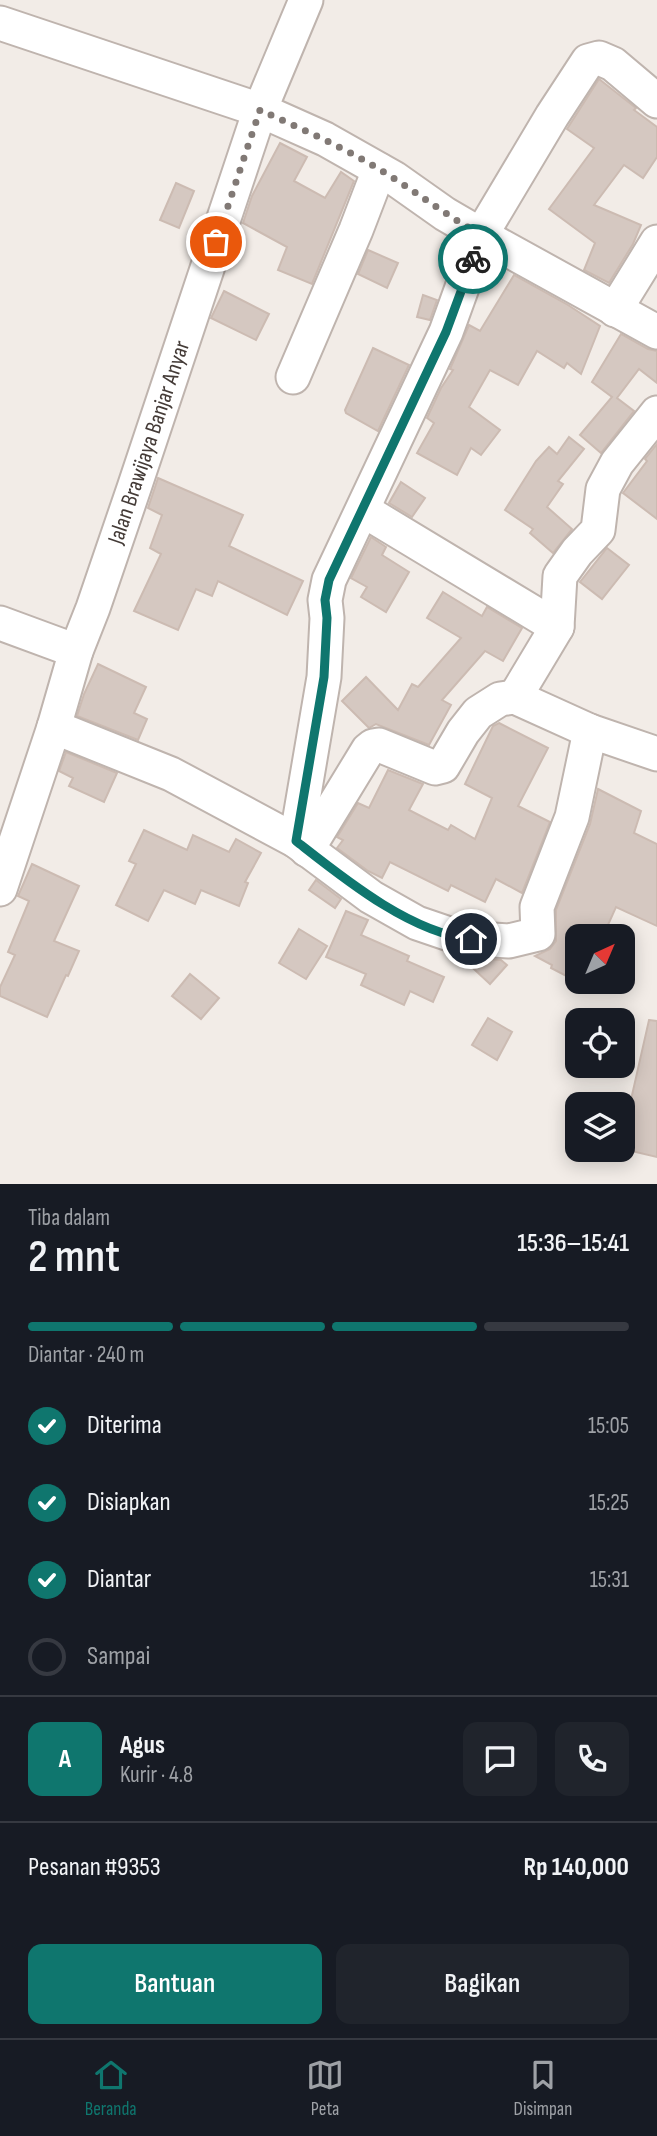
<!DOCTYPE html>
<html lang="id">
<meta charset="utf-8">
<style>
:root{--surface:#171b24;--page:#20242c;--text:#f1f3f6;--muted:#9ea1a6;--line:#363941;--accent:#0f766e}
body{margin:0;font-family:"Sofia Sans Condensed",sans-serif;background:var(--page);color:var(--text);height:100vh;display:flex;flex-direction:column;font-size:26px;white-space:nowrap}
*{box-sizing:border-box;margin:0}
p{font-size:23px;color:var(--muted)}
.icon{flex:none;width:38px;height:38px;fill:none;stroke:currentColor;stroke-width:2;stroke-linecap:round;stroke-linejoin:round}
.map{position:relative;height:1184px;overflow:hidden}
.side{display:flex;flex-direction:column;background:var(--surface);flex:1}
.side>*{flex:none}
.needle{width:46px;rotate:44deg}
.tools{position:absolute;left:565px;top:924px;display:grid;gap:14px}
.tools a{display:grid;place-items:center;width:70px;height:70px;border-radius:14px;background:var(--surface);box-shadow:0 4px 18px #0003;font-size:35px}
.pin{position:absolute;display:grid;place-items:center;width:60px;height:60px;color:#fff;margin:-30px;border:4px solid #fff;border-radius:50%;box-shadow:0 2px 7px #0007}
.courier{position:absolute;display:grid;place-items:center;width:70px;height:70px;margin:-35px;border:5px solid #0f766e;border-radius:50%;background:#fff;color:#222;box-shadow:0 2px 9px #0007}
.summary em{font-style:normal;font-weight:600}
.summary div{display:flex;flex-direction:column-reverse}
.summary{display:flex;align-items:center;justify-content:space-between;height:119px;padding:0 28px}
h1{font-size:46px;font-weight:600;line-height:52px}
.bar{display:grid;grid-template-columns:repeat(4,1fr);gap:10px 7px;align-content:center;height:84px;padding:0 28px}
.bar i{height:9px;border-radius:5px;background:var(--line)}
.bar .current{background:var(--accent)}
.bar p{grid-column:span 4}
.line{display:flex;align-items:center;gap:18px;padding:0 28px;border-top:2px solid var(--line)}
.line div{flex:1}
.round{display:grid;place-items:center;flex:none;width:74px;height:74px;border-radius:14px;background:var(--page)}
ol{padding:0 28px;list-style:none}
li{display:flex;align-items:center;gap:21px;height:77px}
li p{margin-inline-start:auto}
li .icon{padding:7px;border-radius:50%;background:var(--accent);color:#fff;stroke-width:4}
li:last-child{color:var(--muted)}
li i{width:38px;height:38px;border:4px solid var(--line);border-radius:50%}
.action{display:flex;gap:14px;margin-top:auto;padding:14px 28px}
.action a{flex:1;height:80px;border-radius:14px;background:var(--accent);color:#fff;font-size:28px;font-weight:600;line-height:80px;text-align:center}
.action a+a{background:var(--page);color:var(--text)}
.tabs{display:flex;justify-content:space-around;align-items:center;height:98px;border-top:2px solid var(--line);background:var(--surface);font-size:19px;color:var(--muted)}
.tabs a{display:grid;justify-items:center;gap:4px}
.tabs .current{color:var(--accent)}
.map>svg:first-child{display:block}
.building{fill:#d5c8c1;stroke:#ccbbb2;stroke-width:2}
.lines{fill:none;stroke-linecap:round;stroke-linejoin:round}
.minor-casing{stroke:#bfb4ae;stroke-width:37}
.minor{stroke:#fff;stroke-width:33}
.done{stroke:#817975;stroke-width:7;stroke-dasharray:0 12.6}
.route{stroke:#0f766e;stroke-width:9}
.labels{text-anchor:middle;dominant-baseline:central;stroke-width:6;stroke-linejoin:round;paint-order:stroke}
.street-label{font-size:23px;fill:#443b37;stroke:#fff}
</style>
<div class="map">
<svg width="657" height="1184" viewBox="0 0 657 1184">
<rect width="100%" height="100%" fill="#f2ece7"/>
<g class="building">
<path d="M599,79L636,108L634,110L657,127V157L643,178L624,165L594,205L641,225L633,244L609,283L584,270L595,243L549,209L594,148L567,129Z"/>
<path d="M280,143L307,157L294,181L325,198L341,172L354,181L312,284L278,270L287,247L243,223L252,196Z"/>
<path d="M176,183L194,191L179,228L160,220Z"/>
<path d="M368,250L398,263L387,288L358,274Z"/>
<path d="M514,275L568,305L600,326L581,374L567,363L564,368L537,351L518,385L490,370L469,407L500,430L481,455L471,448L457,475L417,453L434,423L427,418L441,388L453,370L450,369L469,325L480,331Z"/>
<path d="M224,291L269,314L256,340L211,318Z"/>
<path d="M423,295L437,300L430,320L417,317Z"/>
<path d="M621,334L648,349L657,351V383L639,369L617,398L634,411L601,453L580,435L612,397L592,382Z"/>
<path d="M373,348L409,365L378,431L346,413L345,410Z"/>
<path d="M569,437L584,449L558,481L563,484L547,507L572,529L553,553L530,533L533,529L505,510L536,461L549,447L557,454Z"/>
<path d="M657,444V519L623,493L647,461L645,459Z"/>
<path d="M158,478L243,515L229,546L303,581L287,615L218,581L212,596L196,589L178,630L134,611L161,554L150,548L162,515L148,508Z"/>
<path d="M401,482L425,498L412,517L389,503Z"/>
<path d="M371,537L386,547L382,555L409,572L386,612L361,597L367,587L351,578Z"/>
<path d="M607,548L629,565L602,599L580,582Z"/>
<path d="M443,592L482,616L487,607L522,628L503,661L485,651L442,700L451,705L429,745L376,724L369,728L342,701L366,677L398,710L412,684L418,687L461,638L427,618Z"/>
<path d="M98,664L146,687L134,713L147,719L138,740L77,716L84,694Z"/>
<path d="M499,723L548,748L518,806L550,822L522,893L496,879L485,902L451,885L448,891L390,862L382,878L368,871L337,848L343,840L337,837L358,803L369,808L388,770L423,784L409,810L448,830L451,825L475,839L492,798L465,784L493,726Z"/>
<path d="M66,752L117,773L104,802L69,786L73,778L59,771Z"/>
<path d="M598,789L641,811L634,833L657,844V926L616,907L603,936H578V982L551,968L552,965L535,956L550,949L556,941V910L590,824Z"/>
<path d="M144,830L187,850L193,835L229,852L236,839L261,853L245,882L248,883L239,906L201,890L195,904L164,890L148,921L116,905L136,864L129,861Z"/>
<path d="M32,864L79,886L54,941L79,951L68,976L66,975L47,1017L0,996V987L15,955L8,952L29,901L18,896Z"/>
<path d="M316,880L341,899L335,908L309,890Z"/>
<path d="M346,911L368,920L361,935L409,956L407,961L444,977L433,1002L410,991L404,1005L361,985L366,974L326,957Z"/>
<path d="M299,929L327,946L306,979L279,963Z"/>
<path d="M461,957L501,960L507,965L490,984Z"/>
<path d="M190,974L219,998L201,1019L172,996Z"/>
<path d="M488,1018L512,1032L497,1060L472,1045Z"/>
<path d="M649,1020L657,1021V1157L623,1149V1135Z"/>
</g>
<g class="lines">
<defs>
<g id="minor">
<path d="M0,23L260,110L325,139L394,178L445,214L481,235L657,332"/>
<path d="M615,310L657,242"/>
<path d="M293,377L356,230L379,170"/>
<path d="M363,510L557,627"/>
<path d="M0,623L76,651"/>
<path d="M515,697L557,627L560,576L577,552L598,530L603,489L617,463L657,413"/>
<path d="M54,727L171,774L296,841L371,897L417,923L461,938L509,941L538,934L537,907L572,817L590,731L657,754"/>
<path d="M296,841L324,677L327,618L325,600L329,580L446,332L481,235L552,116L588,61L599,58L613,64L657,101"/>
<path d="M307,850L368,750L373,746L379,745L435,768L443,766L463,732L478,713L500,699L515,697L590,731"/>
<path id="s1" d="M0,889L54,727L76,651L93,608L134,488L260,110L306,0"/>
</g>
</defs>
<use href="#minor" class="minor-casing"/>
<use href="#minor" class="minor"/>
</g>
<g class="lines">
<path class="done" d="M216,242L260,110C306,131 352,151 395,179C424,198 451,218 481,235L473,259"/>
<path class="route" d="M471,939C410,933 342,877 296,841L324,677L327,618L325,600L329,580L446,332L473,259"/>
</g>
<g class="labels">
<g class="street-label">
<text stroke="none"><textPath href="#s1" startOffset="471">Jalan Brawijaya Banjar Anyar</textPath></text>
</g>
</g>
</svg>
<div class="tools">
<a><svg class="needle" viewBox="-14 -14 28 28"><path d="M0-13l5 13h-10z" fill="#e53935"/><path d="M0 13l5-13h-10z" fill="#9ea1a6"/></svg></a>
<a><svg class="icon" aria-label="locate" viewBox="0 0 24 24"><circle cx="12" cy="12" r="6"/><path d="M12 2v4M12 18v4M2 12h4M18 12h4"/></svg></a>
<a><svg class="icon" aria-label="layers" viewBox="0 0 24 24"><path d="M12 4l9 5-9 5-9-5zM3 14l9 5 9-5"/></svg></a>
</div>
<div class="pin" style="left:216px;top:242px;background:#ea580c"><svg class="icon" aria-label="bag" viewBox="0 0 24 24"><path d="M5 8h14l-1 12H6zM9 8a3 3 0 0 1 6 0"/></svg></div>
<div class="pin" style="left:471px;top:939px;background:#1f2937"><svg class="icon" aria-label="home" viewBox="0 0 24 24"><path d="M3 11l9-7 9 7M6 9v11h12V9"/></svg></div>
<div class="courier" style="left:473px;top:259px"><svg class="icon" aria-label="bike" viewBox="0 0 24 24"><circle cx="6" cy="16" r="4"/><circle cx="18" cy="16" r="4"/><path d="M6 16l4-8h5l3 8M10 8l3 8H6M13 5h3"/></svg></div>
</div>
<section class="side">
<div class="summary"><div><h1>2 mnt</h1><p>Tiba dalam</p></div><em>15:36–15:41</em></div>
<div class="bar"><i class="current"></i><i class="current"></i><i class="current"></i><i></i><p>Diantar · 240 m</p></div>
<ol>
<li><svg class="icon" aria-label="check" viewBox="0 0 24 24"><path d="M5 12l5 5 9-10"/></svg>Diterima<p>15:05</p></li>
<li><svg class="icon" aria-label="check" viewBox="0 0 24 24"><path d="M5 12l5 5 9-10"/></svg>Disiapkan<p>15:25</p></li>
<li><svg class="icon" aria-label="check" viewBox="0 0 24 24"><path d="M5 12l5 5 9-10"/></svg>Diantar<p>15:31</p></li>
<li><i></i>Sampai</li>
</ol>
<div class="line" style="height:126px"><b class="round" style="background:var(--accent);color:#fff">A</b><div><b>Agus</b><p>Kurir · 4.8</p></div><a class="round"><svg class="icon" aria-label="chat" viewBox="0 0 24 24"><path d="M4 5h16v11H9l-5 4z"/></svg></a><a class="round"><svg class="icon" aria-label="phone" viewBox="0 0 24 24"><path d="M5 4h4l2 5-3 2q2 4 5 5l2-3 5 2v4C11 20 4 13 5 4z"/></svg></a></div>
<div class="line" style="height:91px"><div>Pesanan #9353</div><b>Rp 140,000</b></div>
<div class="action"><a>Bantuan</a><a>Bagikan</a></div>
</section>
<nav class="tabs">
<a class="current"><svg class="icon" aria-label="home" viewBox="0 0 24 24"><path d="M3 11l9-7 9 7M6 9v11h12V9"/></svg>Beranda</a>
<a><svg class="icon" aria-label="map" viewBox="0 0 24 24"><path d="M3 6l6-2 6 2 6-2v14l-6 2-6-2-6 2zM9 4v14M15 6v14"/></svg>Peta</a>
<a><svg class="icon" aria-label="saved" viewBox="0 0 24 24"><path d="M7 4h10v16l-5-4-5 4z"/></svg>Disimpan</a>
</nav>
